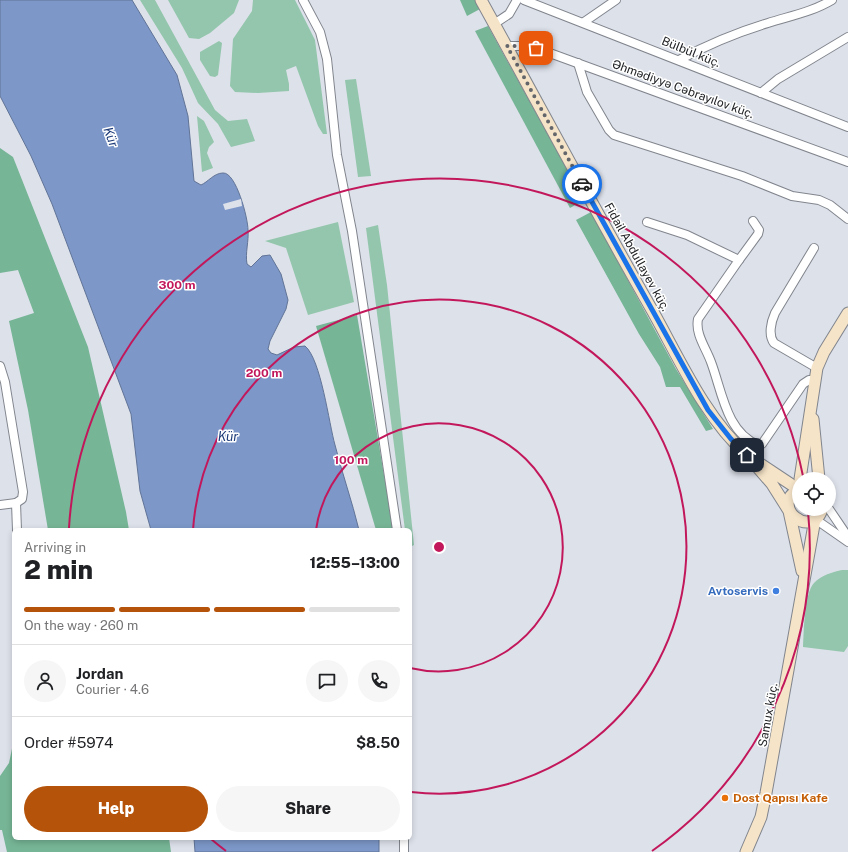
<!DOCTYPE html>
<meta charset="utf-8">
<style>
:root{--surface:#fff;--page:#f6f6f6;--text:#202124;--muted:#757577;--line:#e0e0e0;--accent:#b45309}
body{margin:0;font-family:"Public Sans",sans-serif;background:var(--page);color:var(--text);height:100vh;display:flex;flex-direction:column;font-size:15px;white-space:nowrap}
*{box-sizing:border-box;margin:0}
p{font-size:13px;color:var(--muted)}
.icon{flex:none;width:22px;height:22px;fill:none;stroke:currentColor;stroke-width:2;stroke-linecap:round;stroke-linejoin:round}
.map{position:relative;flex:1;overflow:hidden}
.sheet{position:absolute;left:12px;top:528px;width:400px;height:312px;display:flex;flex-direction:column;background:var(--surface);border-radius:6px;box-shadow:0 2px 6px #0003}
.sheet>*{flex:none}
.buttons{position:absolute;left:792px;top:472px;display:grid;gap:8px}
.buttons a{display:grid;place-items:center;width:44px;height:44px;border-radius:50%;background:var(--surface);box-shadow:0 2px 6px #0003;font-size:20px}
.pin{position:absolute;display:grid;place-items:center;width:34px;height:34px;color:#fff;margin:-17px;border-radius:8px;box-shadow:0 2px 6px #0006}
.courier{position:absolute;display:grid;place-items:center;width:40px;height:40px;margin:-20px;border:3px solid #1a73e8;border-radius:50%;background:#fff;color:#222;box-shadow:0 1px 5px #0007}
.overview em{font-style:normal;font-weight:800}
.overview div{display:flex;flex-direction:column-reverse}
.overview{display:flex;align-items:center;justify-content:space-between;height:68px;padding:0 12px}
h1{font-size:26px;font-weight:800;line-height:30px}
.bar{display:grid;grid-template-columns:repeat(4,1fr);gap:6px 4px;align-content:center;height:48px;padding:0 12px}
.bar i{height:5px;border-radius:3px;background:var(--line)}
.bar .on{background:var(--accent)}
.bar p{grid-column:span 4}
.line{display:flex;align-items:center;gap:10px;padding:0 12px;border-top:1px solid var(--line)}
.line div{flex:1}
.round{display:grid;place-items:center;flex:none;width:42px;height:42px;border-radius:21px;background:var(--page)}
.cta{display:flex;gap:8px;margin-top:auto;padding:8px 12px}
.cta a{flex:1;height:46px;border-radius:24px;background:var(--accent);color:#fff;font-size:16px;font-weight:800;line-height:46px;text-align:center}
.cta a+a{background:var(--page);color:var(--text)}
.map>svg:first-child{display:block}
.green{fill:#93c6ac}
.forest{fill:#76b596}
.water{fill:#7c97c8;stroke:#617497}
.pier{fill:#dde1ea}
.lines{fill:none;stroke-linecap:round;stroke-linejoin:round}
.street-casing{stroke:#81858d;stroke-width:10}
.secondary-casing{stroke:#81858d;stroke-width:13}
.street{stroke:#fff;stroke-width:8}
.secondary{stroke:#f6e4c8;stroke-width:11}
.done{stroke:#63666b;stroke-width:4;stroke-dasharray:0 7.2}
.route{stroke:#1a73e8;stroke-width:5}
.ring{fill:none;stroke:#c2185b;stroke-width:2}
.shop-dot{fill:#3f7fe0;stroke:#fff;stroke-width:1.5}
.food-dot{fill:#e8710a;stroke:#fff;stroke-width:1.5}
.labels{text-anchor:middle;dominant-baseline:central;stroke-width:3;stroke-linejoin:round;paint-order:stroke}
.street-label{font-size:12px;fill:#212326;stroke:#fff}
.shop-label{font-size:12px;font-weight:bold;fill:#366cbe;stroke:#fff;text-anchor:end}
.food-label{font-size:12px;font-weight:bold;fill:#c56008;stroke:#fff;text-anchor:start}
.water-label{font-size:13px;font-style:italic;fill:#1e3c79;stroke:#fff}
.centre{fill:#c2185b;stroke:#fff;stroke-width:2}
.ring-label{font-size:12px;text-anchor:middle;font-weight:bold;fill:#c2185b;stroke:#fff;stroke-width:3;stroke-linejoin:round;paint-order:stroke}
</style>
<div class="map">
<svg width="848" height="852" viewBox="0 0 848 852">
<rect width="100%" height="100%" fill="#dde1ea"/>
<g class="green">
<path d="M140,0H155L215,110L228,121L247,119L255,141L231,147L218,124L198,103L182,68Z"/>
<path d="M168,0H239L234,13L210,33L199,39L189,38Z"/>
<path d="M253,0H295L315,40L327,134H323L318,126L296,66L286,70L289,84V91L258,93L235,92L230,86L233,39L252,11Z"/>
<path d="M219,41L222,43L218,75L215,77L210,76L200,60V52Z"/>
<path d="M356,79L371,176L358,177L345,80Z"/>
<path d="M197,116L204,121L214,142L209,147L207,153L213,168L202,172Z"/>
<path d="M338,222L354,302L308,315L286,248L265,241Z"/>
<path d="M378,225L387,285L414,545L410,547V530H405L366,228Z"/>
<path d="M842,570H848V646L844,652L803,647C804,631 804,594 814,583C821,575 833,572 842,570Z"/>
</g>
<g class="forest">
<path d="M460,0H475L480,9L467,16Z"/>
<path d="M488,26L584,200L570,208L475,31Z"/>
<path d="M0,148L13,157L88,347L126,512L129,530H48L28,410L9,321L34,313L18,270L0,273Z"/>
<path d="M591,212L676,369L713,429L706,431L680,387H666L660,367L639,334L576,220Z"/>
<path d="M357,315L392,522L393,530H376L316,326Z"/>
<path d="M14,739V838H169L171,852H7L2,830H0V776L9,763Z"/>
</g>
<g class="water">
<path d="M0,0H132L177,75L188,116L194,181L201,185C208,182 214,173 223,173C236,172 248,218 248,230C249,241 245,253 247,264L251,267L262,256L270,255L281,274L288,300L286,309L270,341L268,349L271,353L277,355L294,347L305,346C321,359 329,424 335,445C342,473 352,501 359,530H151L140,491L131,414L52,204L31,156L0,96Z"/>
<path d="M194,838H379V852H195Z"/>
</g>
<path class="pier" d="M241,199L242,206L225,210L223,204Z"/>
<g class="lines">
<defs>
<g id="street">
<path d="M303,0L320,32L327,59L337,155L352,231L397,530"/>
<path d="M524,0L848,127"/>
<path d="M584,22L616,0"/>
<path d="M494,24L509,14L517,0"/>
<path d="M507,46H525L536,48L848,162"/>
<path d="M679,60C707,45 738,32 768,23C790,16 812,12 832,0"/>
<path d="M578,63L587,92L609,130L614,135L742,176L792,196L819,200L830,205L848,219"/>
<path d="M761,93L778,79L848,37"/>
<path d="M647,222L687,235L739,260L698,319C695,334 706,348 711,362C722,391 726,432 758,445L762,444L803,384L809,380H814"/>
<path d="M814,248L775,313C771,322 768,335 774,343L817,368"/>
<path d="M739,260L758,234L759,230L753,221"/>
<path d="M0,366L5,382L23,492L22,499L16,503L0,505"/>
<path d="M16,503L17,530"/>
<path d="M829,509L848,537"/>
<path d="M815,519L848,542"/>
<path d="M404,838V852"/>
</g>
<g id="secondary">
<path d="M481,0C538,103 593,207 652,310C679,358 705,418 747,455"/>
<path d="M813,419L819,479"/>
<path d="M800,479L817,368L824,352L848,313"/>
<path d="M799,484L798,489L747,455L772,484L789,511L802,571"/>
<path d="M799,489C768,506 812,541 822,509"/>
<path d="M746,852L761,817L766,793L815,519"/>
</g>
</defs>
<use href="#street" class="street-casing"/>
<use href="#secondary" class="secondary-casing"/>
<use href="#street" class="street"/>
<use href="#secondary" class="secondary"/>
</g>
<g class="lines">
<path class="done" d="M536,48L525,46H507L582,184"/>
<path class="route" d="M582,184L708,410L731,439L747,455"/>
</g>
<g class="ring">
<path d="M316 530A124 124 0 1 1 410 668"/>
<path d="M193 530A247 247 0 1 1 411 792"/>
<path d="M226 851A371 371 0 0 1 211 839M69 528A371 371 0 0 1 803 476M808 511A371 371 0 0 1 652 851"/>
</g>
<circle class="shop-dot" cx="776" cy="591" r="4"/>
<circle class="food-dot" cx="725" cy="798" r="4"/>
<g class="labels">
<g class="street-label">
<text transform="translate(691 52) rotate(22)">Bülbül küç.</text>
<text transform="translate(683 89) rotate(20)">Əhmədiyyə Cəbrayılov küç.</text>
<text transform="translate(637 257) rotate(61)">Fidail Abdullayev küç.</text>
<text transform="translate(768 715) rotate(-80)">Samux küç.</text>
</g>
<g class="shop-label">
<text x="768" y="591">Avtoservis</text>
</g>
<g class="food-label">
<text x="733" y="798">Dost Qapısı Kafe</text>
</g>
<g class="water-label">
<text transform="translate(111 137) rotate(70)">Kür</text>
<text x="228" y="436">Kür</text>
</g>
</g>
<circle cx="439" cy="547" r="6" class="centre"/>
<g class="ring-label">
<text x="177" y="289">300 m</text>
<text x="264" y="377">200 m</text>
<text x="351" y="464">100 m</text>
</g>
</svg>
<div class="buttons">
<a><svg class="icon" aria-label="locate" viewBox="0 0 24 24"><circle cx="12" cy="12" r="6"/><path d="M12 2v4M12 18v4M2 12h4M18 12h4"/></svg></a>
</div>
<div class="pin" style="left:536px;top:48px;background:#ea580c"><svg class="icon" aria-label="bag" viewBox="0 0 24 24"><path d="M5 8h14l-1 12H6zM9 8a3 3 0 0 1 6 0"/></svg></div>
<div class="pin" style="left:747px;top:455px;background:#1f2937"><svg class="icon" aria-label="home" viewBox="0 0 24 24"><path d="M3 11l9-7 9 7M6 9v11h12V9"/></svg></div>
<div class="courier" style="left:582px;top:184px"><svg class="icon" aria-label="car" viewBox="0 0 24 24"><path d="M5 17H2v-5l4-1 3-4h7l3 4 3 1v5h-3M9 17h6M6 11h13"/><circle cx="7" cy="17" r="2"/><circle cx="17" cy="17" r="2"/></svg></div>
<section class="sheet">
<div class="overview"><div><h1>2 min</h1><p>Arriving in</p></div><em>12:55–13:00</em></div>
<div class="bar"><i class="on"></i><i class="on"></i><i class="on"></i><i></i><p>On the way · 260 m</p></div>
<div class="line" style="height:72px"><a class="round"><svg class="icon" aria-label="person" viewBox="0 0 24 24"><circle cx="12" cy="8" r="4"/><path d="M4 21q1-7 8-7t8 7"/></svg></a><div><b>Jordan</b><p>Courier · 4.6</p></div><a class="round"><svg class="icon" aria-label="chat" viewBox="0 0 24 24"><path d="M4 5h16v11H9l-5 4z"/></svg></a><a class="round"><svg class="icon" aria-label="phone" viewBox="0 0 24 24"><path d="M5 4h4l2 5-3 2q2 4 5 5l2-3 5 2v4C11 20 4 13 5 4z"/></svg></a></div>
<div class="line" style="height:52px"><div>Order #5974</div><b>$8.50</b></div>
<div class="cta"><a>Help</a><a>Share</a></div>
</section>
</div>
